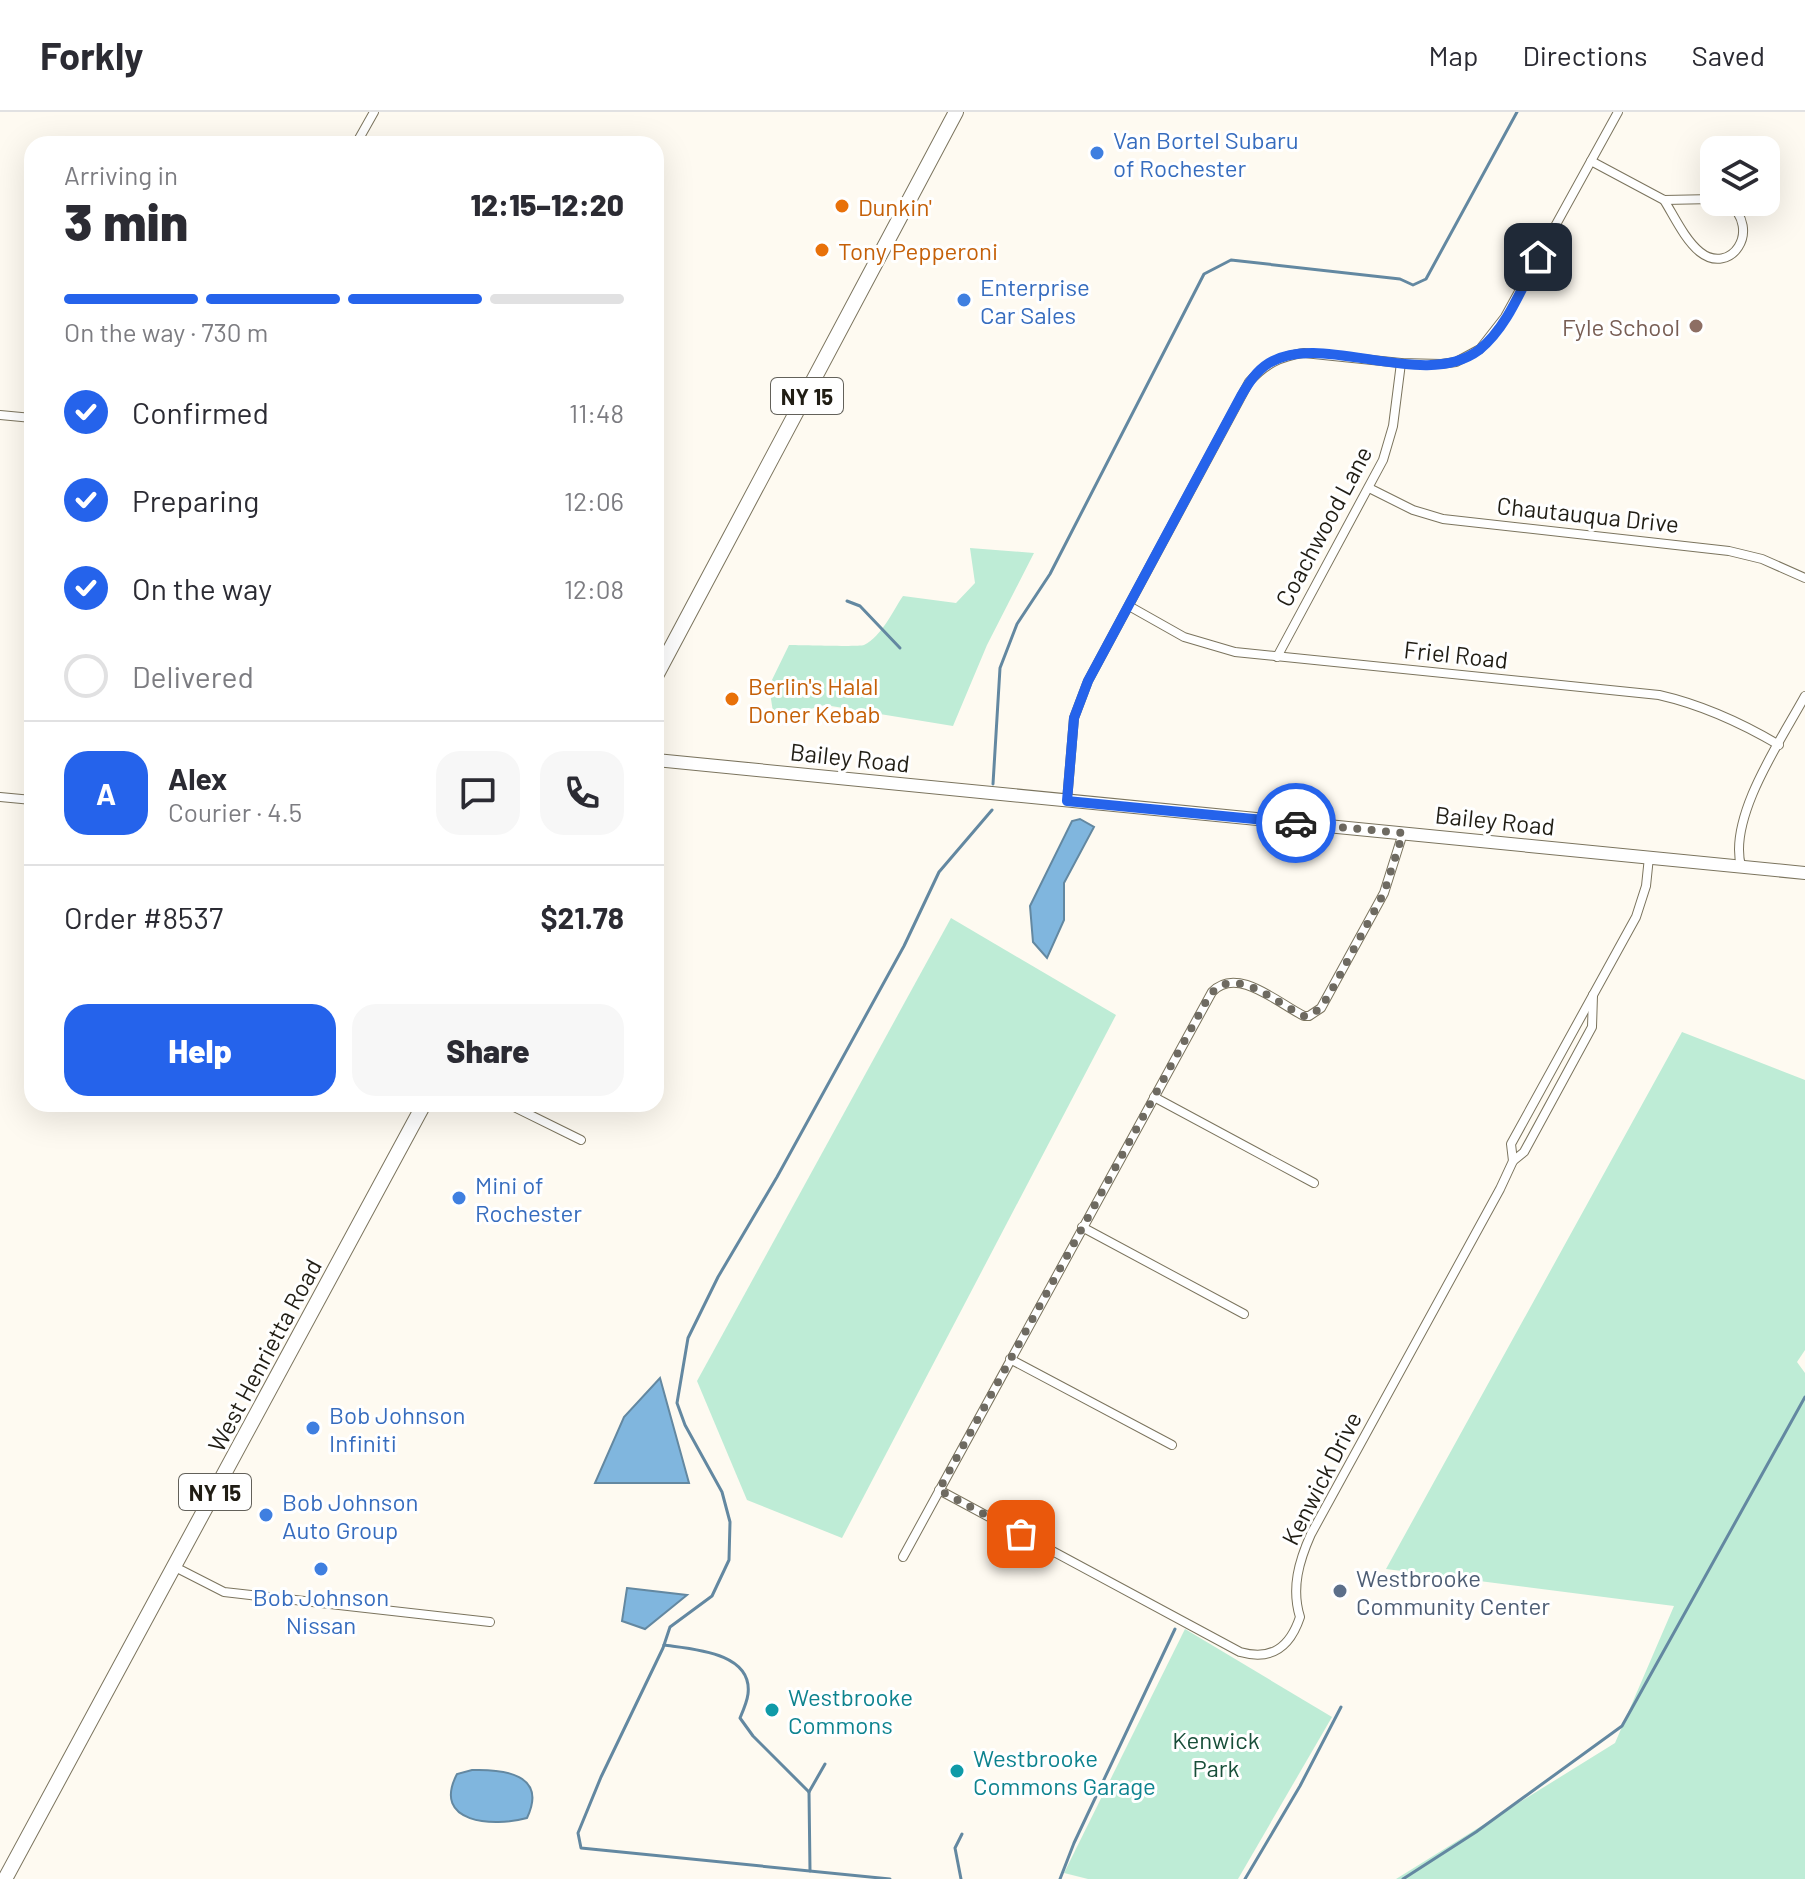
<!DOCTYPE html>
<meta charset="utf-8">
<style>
:root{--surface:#fff;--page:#f7f7f7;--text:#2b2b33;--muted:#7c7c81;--line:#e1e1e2;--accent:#2563eb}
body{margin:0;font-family:Barlow,sans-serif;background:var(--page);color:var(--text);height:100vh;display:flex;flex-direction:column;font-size:30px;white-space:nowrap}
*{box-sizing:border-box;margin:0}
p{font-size:26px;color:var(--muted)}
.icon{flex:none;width:44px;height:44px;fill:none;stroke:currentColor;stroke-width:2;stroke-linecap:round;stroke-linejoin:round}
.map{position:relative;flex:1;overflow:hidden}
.panel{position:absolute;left:24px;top:24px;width:640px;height:976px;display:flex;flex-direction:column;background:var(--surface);border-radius:24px;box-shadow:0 8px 32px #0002}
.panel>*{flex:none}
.controls{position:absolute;left:1700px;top:24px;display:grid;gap:16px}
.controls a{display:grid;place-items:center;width:80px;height:80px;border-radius:16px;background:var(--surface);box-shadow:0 8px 32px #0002;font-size:40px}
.pin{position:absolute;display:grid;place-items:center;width:68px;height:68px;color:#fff;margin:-34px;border-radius:16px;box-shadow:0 4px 12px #0006}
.courier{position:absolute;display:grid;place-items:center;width:80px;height:80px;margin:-40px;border:6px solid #2563eb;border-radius:50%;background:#fff;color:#222;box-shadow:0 2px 10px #0007}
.overview em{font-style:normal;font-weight:800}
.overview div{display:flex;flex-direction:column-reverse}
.overview{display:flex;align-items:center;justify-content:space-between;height:136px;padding:0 40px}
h1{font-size:52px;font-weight:800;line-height:60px}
.bar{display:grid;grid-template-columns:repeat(4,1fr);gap:12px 8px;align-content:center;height:96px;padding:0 40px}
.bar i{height:10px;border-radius:6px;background:var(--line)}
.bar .selected{background:var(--accent)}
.bar p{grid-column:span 4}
.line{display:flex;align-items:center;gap:20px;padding:0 40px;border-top:2px solid var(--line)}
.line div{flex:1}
.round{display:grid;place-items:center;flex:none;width:84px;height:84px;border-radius:24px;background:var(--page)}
ol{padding:0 40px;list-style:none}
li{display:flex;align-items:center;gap:24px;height:88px}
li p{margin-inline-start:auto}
li .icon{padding:8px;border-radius:50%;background:var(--accent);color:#fff;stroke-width:4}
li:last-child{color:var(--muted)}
li i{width:44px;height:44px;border:4px solid var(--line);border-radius:50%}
.cta{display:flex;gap:16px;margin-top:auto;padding:16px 40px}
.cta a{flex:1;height:92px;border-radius:24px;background:var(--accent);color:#fff;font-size:32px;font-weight:800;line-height:92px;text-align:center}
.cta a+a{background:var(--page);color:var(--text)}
header{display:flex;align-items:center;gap:48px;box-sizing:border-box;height:112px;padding:0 40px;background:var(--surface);border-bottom:2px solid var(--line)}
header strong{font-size:38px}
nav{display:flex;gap:44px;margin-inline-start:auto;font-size:28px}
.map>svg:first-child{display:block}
.green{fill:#beecd6}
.water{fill:#80b6de;stroke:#6388a1;stroke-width:2}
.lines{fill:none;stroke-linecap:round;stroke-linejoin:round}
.stream{stroke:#6388a1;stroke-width:3}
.street-casing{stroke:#7b745e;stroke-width:10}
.secondary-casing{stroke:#7b745e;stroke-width:14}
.primary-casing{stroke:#7b745e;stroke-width:16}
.street{stroke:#fff;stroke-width:8}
.secondary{stroke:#fff;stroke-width:12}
.primary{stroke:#fff;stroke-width:14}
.done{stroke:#6e6a61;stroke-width:8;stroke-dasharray:0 14.4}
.route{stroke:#2563eb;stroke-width:10}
.shop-dot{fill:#3f7fe0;stroke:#fff;stroke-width:3}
.food-dot{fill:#e8710a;stroke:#fff;stroke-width:3}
.education-dot{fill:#8d6e63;stroke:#fff;stroke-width:3}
.service-dot{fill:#5c6f8a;stroke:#fff;stroke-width:3}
.culture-dot{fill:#0f9aa8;stroke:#fff;stroke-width:3}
.labels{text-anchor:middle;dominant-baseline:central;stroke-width:6;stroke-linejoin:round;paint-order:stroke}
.shield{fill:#fff;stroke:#63615a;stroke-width:2}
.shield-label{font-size:22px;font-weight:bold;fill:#201d14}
.shop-label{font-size:24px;fill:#366cbe;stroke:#fff;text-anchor:start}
.food-label{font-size:24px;fill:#c56008;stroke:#fff;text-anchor:start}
.education-label{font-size:24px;fill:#785e54;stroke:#fff;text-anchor:end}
.street-label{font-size:24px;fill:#201d14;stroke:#fff}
.service-label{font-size:24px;fill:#4e5e75;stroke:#fff;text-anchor:start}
.culture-label{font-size:24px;fill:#0d838f;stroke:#fff;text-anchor:start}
.park-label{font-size:24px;fill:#184e39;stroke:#fff}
</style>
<header>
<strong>Forkly</strong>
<nav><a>Map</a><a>Directions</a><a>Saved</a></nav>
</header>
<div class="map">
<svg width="1805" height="1767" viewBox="0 0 1805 1767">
<rect width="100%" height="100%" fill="#fefaf1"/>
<g class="green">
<path d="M970,436L1034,441L987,533L953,614L825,593L788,603L773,600L769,574L789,533C801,533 859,535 864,533C882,524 892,500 903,484L956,491L975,471Z"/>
<path d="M951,806L1116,903L842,1426L747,1388L697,1269Z"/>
<path d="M1682,920L1805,968V1238L1797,1250L1805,1261V1767H1396L1615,1631L1674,1494L1386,1457Z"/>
<path d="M1185,1517L1332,1605L1238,1767H1088L1064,1761Z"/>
</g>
<g class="water">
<path d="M1080,707L1094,715L1064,771V808L1047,846L1033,830L1030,794L1072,709Z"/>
<path d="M660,1266L689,1371H595L624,1305Z"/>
<path d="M627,1476L687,1483L645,1517L622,1509Z"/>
<path d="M472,1658C503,1657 548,1662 527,1706C494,1715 431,1712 457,1662Z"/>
</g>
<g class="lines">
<g class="stream">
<path d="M847,489L860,494L900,536"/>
<path d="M993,672L1000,556L1017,512L1050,462L1204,162L1231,148L1400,167L1413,173L1426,167L1517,0"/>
<path d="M664,1533C692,1537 753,1540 748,1582C747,1590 743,1599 740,1606L753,1624L809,1680L810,1759"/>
<path d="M809,1680L825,1652"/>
<path d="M890,1767L581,1736L578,1721L601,1665L663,1536L670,1515L712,1484L729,1448L730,1410L722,1380L685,1313L677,1291L688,1226L718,1165L777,1065L904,834L939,760L992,698"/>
<path d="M961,1767L955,1736L962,1722"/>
<path d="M1060,1767L1074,1731L1175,1517"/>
<path d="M1245,1767L1300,1674L1341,1595"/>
<path d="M1403,1767L1476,1720L1622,1614L1805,1285"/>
</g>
<defs>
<g id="street">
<path d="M356,32L374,0"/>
<path d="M1591,49L1664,88L1714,87"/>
<path d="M1664,88C1674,104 1685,128 1700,140C1730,164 1763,119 1728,90"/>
<path d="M0,303L32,306"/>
<path d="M1369,376L1413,398L1443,407L1729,439L1762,447L1805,466"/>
<path d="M1129,494L1184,525L1235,540L1659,583C1703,593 1740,610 1779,633"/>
<path d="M1277,545L1383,348L1393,314L1401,251"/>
<path d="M0,685L32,688"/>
<path d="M1067,689L1074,606L1088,569L1249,270C1265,252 1281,244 1304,241L1401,251L1441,252L1456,250L1480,237L1505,205L1618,0"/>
<path d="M1741,754C1728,705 1781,628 1805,584"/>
<path d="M1154,985L1314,1071"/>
<path d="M508,992L581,1028"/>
<path d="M1513,1049L1511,1032L1636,805L1646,774L1649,745"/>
<path d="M1082,1115L1244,1202"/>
<path d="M1010,1247L1172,1333"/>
<path d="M939,1378L1240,1540C1272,1549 1290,1535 1300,1505C1291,1476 1299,1449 1311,1422L1500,1077L1513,1049L1524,1040L1592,915L1593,883"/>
<path d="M903,1445L1212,880C1237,853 1279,892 1304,904H1309L1321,896L1384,781L1403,721"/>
<path d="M175,1455L224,1480L490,1510"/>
</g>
<path id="secondary" d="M656,648L1805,761"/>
<g id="primary">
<path d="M656,564L956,0"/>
<path d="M5,1767L424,992"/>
</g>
</defs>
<use href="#street" class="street-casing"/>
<use href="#secondary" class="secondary-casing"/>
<use href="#primary" class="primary-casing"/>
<use href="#street" class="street"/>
<use href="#secondary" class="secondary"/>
<use href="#primary" class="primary"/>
</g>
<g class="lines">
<path class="done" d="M1021,1422L939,1378L1208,886C1232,849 1275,891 1304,904L1314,902L1328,885L1384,781L1403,721L1296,711"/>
<path class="route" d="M1296,711L1067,689L1074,606L1088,569L1241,284C1248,272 1256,259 1269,251C1322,218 1423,280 1479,238C1507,216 1522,175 1538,145"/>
</g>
<g class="shop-dot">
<circle cx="1097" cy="41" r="8"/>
<circle cx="964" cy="188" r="8"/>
<circle cx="459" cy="1086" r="8"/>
<circle cx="313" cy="1316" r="8"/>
<circle cx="266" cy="1403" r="8"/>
<circle cx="321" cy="1457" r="8"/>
</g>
<g class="food-dot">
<circle cx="842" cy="94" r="8"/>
<circle cx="822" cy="138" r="8"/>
<circle cx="732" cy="587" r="8"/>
</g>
<circle class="education-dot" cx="1696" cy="214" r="8"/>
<circle class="service-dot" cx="1340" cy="1479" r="8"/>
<g class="culture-dot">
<circle cx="772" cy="1598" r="8"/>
<circle cx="957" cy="1659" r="8"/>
</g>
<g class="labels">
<g class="shield">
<rect x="771" y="266" width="72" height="36" rx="6"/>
<rect x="179" y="1362" width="72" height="36" rx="6"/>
</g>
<g class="shield-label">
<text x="807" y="284">NY 15</text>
<text x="215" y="1380">NY 15</text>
</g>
<g class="shop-label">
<text x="1113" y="27">Van Bortel Subaru<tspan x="1113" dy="28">of Rochester</tspan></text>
<text x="980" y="174">Enterprise<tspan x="980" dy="28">Car Sales</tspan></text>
<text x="475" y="1072">Mini of<tspan x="475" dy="28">Rochester</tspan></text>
<text x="329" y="1302">Bob Johnson<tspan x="329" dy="28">Infiniti</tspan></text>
<text x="282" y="1389">Bob Johnson<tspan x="282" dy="28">Auto Group</tspan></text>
<text x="321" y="1484" text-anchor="middle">Bob Johnson<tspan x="321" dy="28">Nissan</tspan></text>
</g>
<g class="food-label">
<text x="858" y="94">Dunkin'</text>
<text x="838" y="138">Tony Pepperoni</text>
<text x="748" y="573">Berlin's Halal<tspan x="748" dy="28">Doner Kebab</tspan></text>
</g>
<g class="education-label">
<text x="1680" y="214">Fyle School</text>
</g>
<g class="street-label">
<text transform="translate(1588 402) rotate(6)">Chautauqua Drive</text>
<text transform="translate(1323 414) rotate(-62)">Coachwood Lane</text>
<text transform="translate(1456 542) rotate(6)">Friel Road</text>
<text transform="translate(850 645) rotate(6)">Bailey Road</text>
<text transform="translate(1495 708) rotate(6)">Bailey Road</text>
<text transform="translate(264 1243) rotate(-62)">West Henrietta Road</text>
<text transform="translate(1321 1366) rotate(-63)">Kenwick Drive</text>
</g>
<g class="service-label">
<text x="1356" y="1465">Westbrooke<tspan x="1356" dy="28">Community Center</tspan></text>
</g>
<g class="culture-label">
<text x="788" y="1584">Westbrooke<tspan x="788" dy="28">Commons</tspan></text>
<text x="973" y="1645">Westbrooke<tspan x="973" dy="28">Commons Garage</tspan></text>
</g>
<g class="park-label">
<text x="1216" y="1627">Kenwick<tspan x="1216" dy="28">Park</tspan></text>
</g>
</g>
</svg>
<div class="controls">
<a><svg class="icon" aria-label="layers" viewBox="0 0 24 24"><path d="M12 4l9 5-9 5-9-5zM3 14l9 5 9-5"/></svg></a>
</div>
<div class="pin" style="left:1021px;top:1422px;background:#ea580c"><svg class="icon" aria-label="bag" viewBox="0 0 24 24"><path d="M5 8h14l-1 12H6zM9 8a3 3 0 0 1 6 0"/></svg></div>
<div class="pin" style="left:1538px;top:145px;background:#1f2937"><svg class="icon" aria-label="home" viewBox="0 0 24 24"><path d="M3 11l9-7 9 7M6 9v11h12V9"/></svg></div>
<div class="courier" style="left:1296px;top:711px"><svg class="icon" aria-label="car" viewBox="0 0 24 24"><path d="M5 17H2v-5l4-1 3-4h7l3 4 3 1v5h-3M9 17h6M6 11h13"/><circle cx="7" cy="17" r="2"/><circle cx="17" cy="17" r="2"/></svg></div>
<section class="panel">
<div class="overview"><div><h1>3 min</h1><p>Arriving in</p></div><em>12:15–12:20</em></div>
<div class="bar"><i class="selected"></i><i class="selected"></i><i class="selected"></i><i></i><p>On the way · 730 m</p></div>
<ol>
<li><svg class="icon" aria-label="check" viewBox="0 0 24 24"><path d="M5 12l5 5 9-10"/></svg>Confirmed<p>11:48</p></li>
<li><svg class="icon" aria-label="check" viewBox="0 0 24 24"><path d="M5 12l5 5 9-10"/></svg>Preparing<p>12:06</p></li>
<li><svg class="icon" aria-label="check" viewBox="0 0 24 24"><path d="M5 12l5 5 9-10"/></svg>On the way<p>12:08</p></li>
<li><i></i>Delivered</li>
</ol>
<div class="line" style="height:144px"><b class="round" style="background:var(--accent);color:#fff">A</b><div><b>Alex</b><p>Courier · 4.5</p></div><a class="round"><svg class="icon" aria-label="chat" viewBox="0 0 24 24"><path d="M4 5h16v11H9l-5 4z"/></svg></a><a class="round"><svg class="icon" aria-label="phone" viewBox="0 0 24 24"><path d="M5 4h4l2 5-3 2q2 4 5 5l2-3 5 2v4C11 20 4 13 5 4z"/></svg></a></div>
<div class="line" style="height:104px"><div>Order #8537</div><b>$21.78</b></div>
<div class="cta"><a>Help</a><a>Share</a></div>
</section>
</div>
